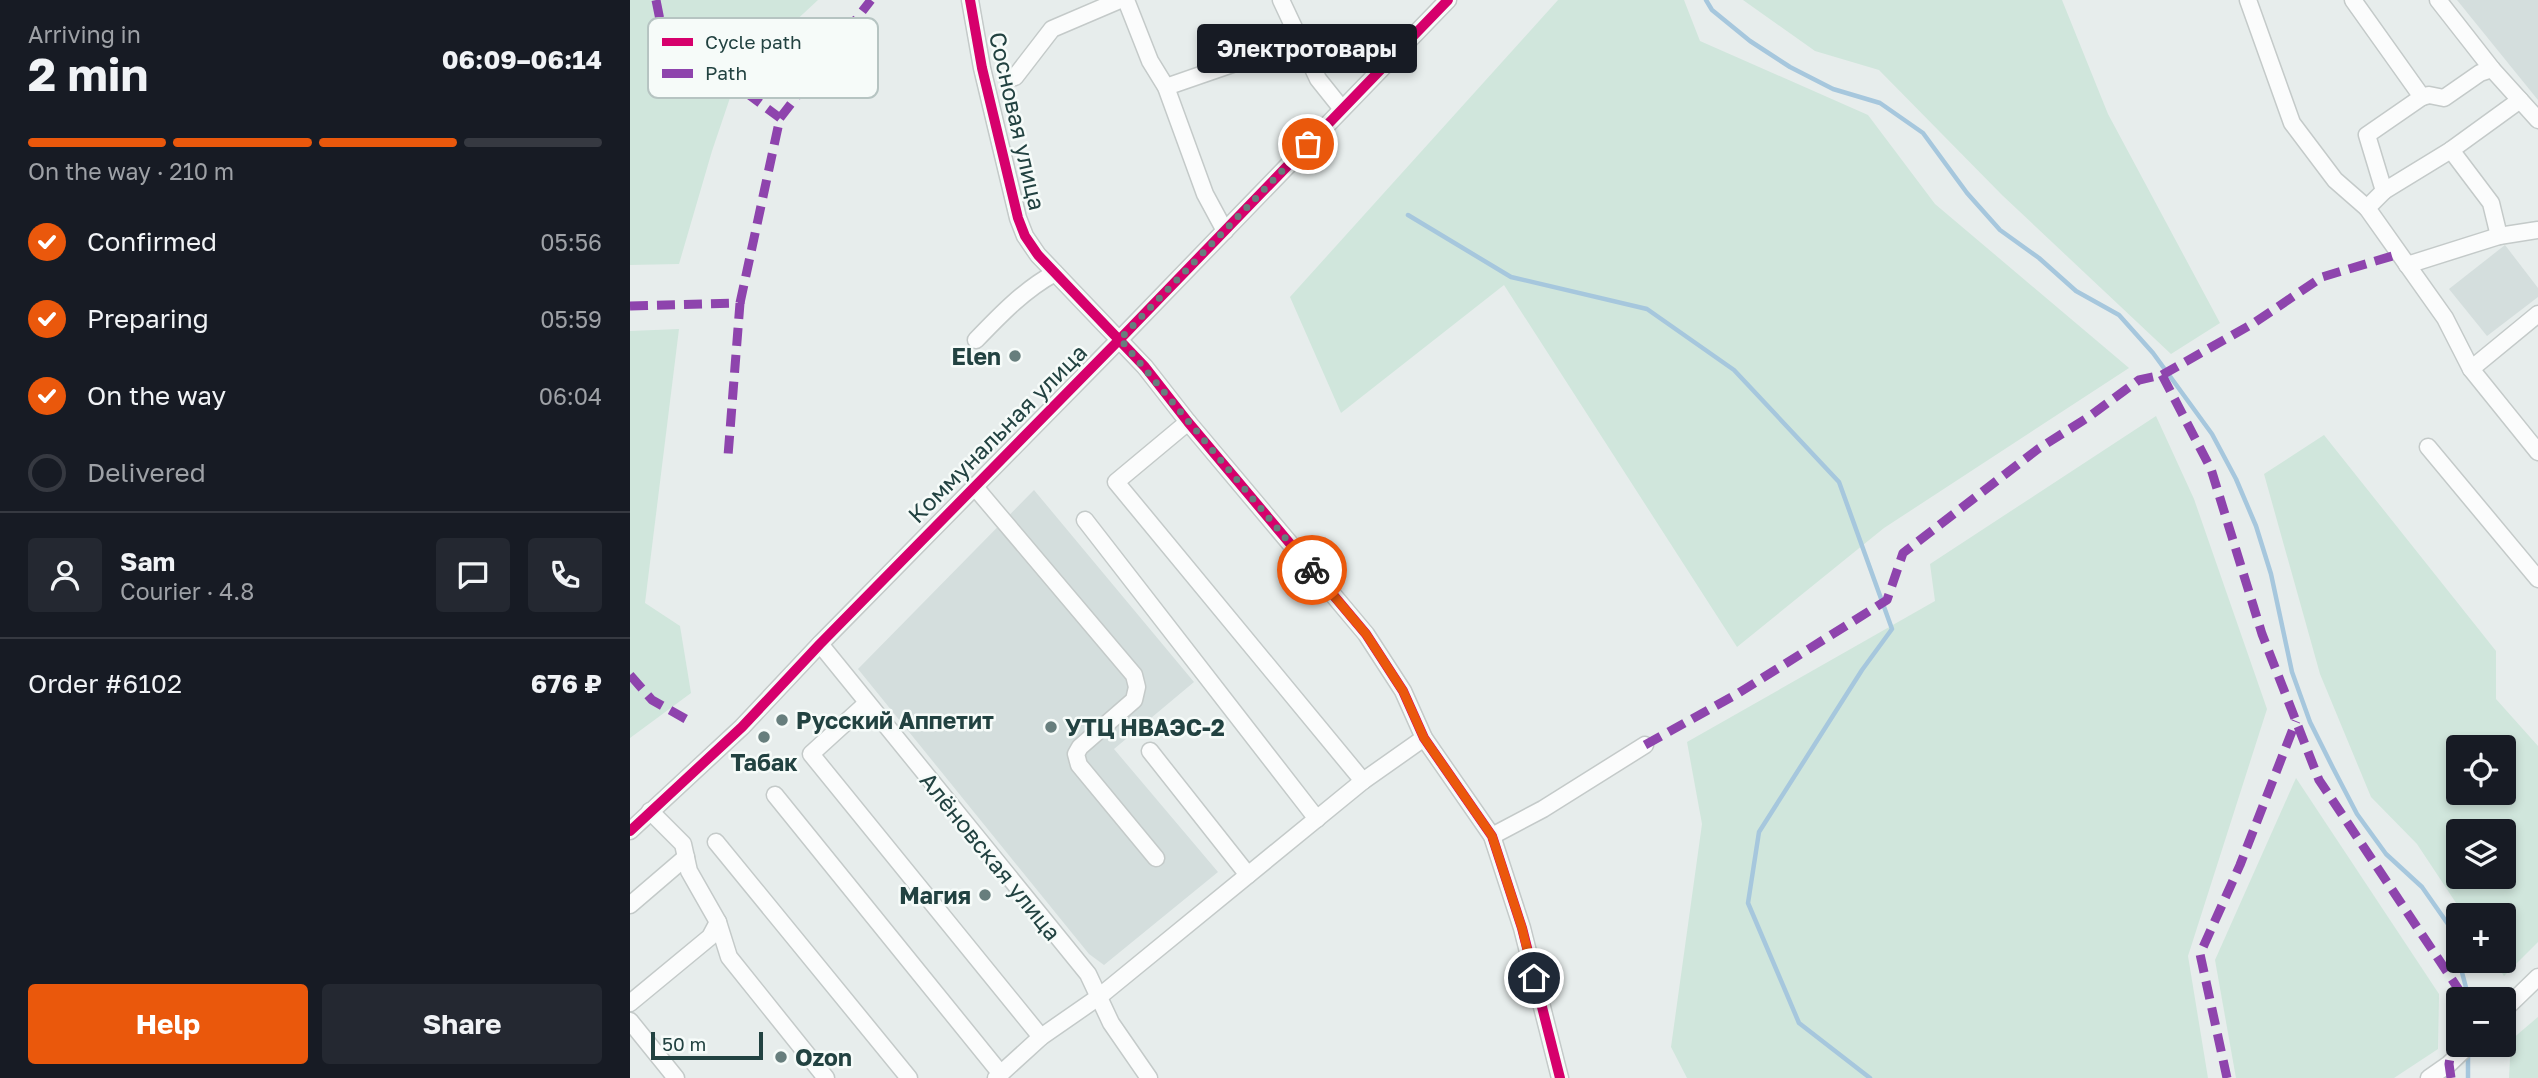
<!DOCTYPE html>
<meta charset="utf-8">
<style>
:root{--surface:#171b24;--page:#242831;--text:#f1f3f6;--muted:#9ea1a6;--line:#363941;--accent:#ea580c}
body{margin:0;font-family:"Golos Text",sans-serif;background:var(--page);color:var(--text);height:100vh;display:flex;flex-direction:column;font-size:26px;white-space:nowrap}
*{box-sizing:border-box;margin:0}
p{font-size:23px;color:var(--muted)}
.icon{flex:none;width:38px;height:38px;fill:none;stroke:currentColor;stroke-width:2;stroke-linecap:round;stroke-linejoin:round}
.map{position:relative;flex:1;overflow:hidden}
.drawer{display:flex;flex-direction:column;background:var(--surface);width:630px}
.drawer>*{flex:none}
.fabs{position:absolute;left:1816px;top:735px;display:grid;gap:14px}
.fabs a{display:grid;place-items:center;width:70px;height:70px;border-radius:7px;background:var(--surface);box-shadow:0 4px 10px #0003;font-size:35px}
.scale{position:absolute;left:21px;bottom:18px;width:112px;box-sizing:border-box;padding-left:7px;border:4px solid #224241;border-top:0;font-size:19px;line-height:24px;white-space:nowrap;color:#224241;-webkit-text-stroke:5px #f6fbf9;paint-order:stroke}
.pin{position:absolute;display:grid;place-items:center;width:60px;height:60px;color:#fff;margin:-30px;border:4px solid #fff;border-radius:50%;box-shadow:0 2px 7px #0007}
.courier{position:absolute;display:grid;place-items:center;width:70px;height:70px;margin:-35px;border:5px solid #ea580c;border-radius:50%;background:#fff;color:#222;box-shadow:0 2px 9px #0007}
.bubble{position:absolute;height:49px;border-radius:7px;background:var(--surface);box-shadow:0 4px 10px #0003;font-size:23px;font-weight:700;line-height:49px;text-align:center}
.summary em{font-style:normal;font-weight:700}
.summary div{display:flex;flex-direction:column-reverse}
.summary{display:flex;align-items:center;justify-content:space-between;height:119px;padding:0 28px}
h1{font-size:46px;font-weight:700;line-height:52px}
.bar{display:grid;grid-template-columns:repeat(4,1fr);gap:10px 7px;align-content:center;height:84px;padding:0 28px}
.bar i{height:9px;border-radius:5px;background:var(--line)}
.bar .selected{background:var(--accent)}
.bar p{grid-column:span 4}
.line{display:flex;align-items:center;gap:18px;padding:0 28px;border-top:2px solid var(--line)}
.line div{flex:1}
.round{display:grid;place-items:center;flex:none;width:74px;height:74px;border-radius:7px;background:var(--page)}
ol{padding:0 28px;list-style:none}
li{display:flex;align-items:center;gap:21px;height:77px}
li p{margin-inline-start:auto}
li .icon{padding:7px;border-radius:50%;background:var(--accent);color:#fff;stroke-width:4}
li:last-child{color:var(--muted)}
li i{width:38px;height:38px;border:4px solid var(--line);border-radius:50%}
.primary-button{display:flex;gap:14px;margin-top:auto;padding:14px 28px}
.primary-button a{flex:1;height:80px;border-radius:7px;background:var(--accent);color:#fff;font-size:28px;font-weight:700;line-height:80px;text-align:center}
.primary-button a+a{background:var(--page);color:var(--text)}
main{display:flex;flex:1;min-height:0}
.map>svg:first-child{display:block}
.built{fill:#d4dedd}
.green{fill:#d0e6dc;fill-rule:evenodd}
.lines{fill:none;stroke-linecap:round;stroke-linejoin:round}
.stream{stroke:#a6c7dd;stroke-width:4.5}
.minor-casing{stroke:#c4cac9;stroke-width:19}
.minor{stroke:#fbfcfc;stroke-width:16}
.quiet{stroke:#8e44ad;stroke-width:9;stroke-dasharray:18 9;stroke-linecap:butt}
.cycleway-casing{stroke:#f6fbf9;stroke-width:15}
.cycleway{stroke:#d6006c;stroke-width:10}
.done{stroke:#677e7d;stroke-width:7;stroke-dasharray:0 12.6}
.route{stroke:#ea580c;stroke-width:9}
.poi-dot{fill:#677e7d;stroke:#f6fbf9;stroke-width:2.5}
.labels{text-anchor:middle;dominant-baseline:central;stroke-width:5;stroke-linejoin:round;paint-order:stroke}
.street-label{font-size:23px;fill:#224241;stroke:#f6fbf9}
.poi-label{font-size:23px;font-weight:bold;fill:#224241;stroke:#f6fbf9;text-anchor:start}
.key{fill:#f6fbf9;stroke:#b6c4c2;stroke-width:2}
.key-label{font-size:19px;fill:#224241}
</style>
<main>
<section class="drawer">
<div class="summary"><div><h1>2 min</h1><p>Arriving in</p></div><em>06:09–06:14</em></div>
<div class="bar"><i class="selected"></i><i class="selected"></i><i class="selected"></i><i></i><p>On the way · 210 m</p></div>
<ol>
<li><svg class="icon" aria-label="check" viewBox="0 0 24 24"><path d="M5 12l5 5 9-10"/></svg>Confirmed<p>05:56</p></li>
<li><svg class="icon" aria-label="check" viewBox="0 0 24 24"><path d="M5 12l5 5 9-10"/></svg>Preparing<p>05:59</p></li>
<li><svg class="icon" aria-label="check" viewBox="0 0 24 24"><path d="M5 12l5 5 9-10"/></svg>On the way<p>06:04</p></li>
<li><i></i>Delivered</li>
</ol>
<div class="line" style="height:126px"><a class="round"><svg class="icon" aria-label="person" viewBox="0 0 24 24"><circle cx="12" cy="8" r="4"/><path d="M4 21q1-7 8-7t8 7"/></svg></a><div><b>Sam</b><p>Courier · 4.8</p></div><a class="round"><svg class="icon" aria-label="chat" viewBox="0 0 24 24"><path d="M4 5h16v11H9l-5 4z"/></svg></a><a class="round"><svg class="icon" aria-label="phone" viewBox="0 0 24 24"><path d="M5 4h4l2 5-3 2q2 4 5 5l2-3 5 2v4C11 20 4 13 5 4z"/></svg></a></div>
<div class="line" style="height:91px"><div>Order #6102</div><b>676 ₽</b></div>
<div class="primary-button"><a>Help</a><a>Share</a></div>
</section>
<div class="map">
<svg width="1908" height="1078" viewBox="0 0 1908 1078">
<rect width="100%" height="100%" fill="#e7edec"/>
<g class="built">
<path d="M1827,0H1908V100Z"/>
<path d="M1875,245L1908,288V297L1857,336L1819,289Z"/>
<path d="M404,490L564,682L484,749L588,872L474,965L459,954L228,669Z"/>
</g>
<g class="green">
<path d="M0,0H188L116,67L104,86L82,151L49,264L0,265Z"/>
<path d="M928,0H1054L1070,41L1238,115L1305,204L1499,368L1254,528L1107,647L874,285L711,413L660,297Z"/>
<path d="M1113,0H1432L1478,114L1590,323L1541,354L1372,195L1249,70L1185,51Z"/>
<path d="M49,329L15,603L50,626L61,693L0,738V331Z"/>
<path d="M1526,416L1564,499L1637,709L1558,956L1578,1078H1057L1041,1047L1072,824L1057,742L1305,601L1300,564Z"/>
<path d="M1694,435L1866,651V699L1908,746V942L1874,976L1864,961H1874V915H1834L1787,844L1741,797L1690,674L1634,474ZM1829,747H1874V793H1829ZM1829,831H1874V877H1829Z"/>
<path d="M1666,778L1809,994L1808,1049L1764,1078H1606L1585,960Z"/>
<path d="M1908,1017V1078H1879L1881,1040Z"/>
</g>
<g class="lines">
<g class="stream">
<path d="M1076,0L1082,10L1120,41L1160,67L1203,89L1250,103L1293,133L1337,193L1370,230L1409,258L1446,291L1489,315L1523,353L1582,434L1606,479L1626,526L1641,574L1662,672L1680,722L1703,768L1727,814L1756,854L1792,887L1820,927L1829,960"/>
<path d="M778,215L881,277L1017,309L1104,370L1209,482L1262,629L1232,670L1129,832L1118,903L1169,1023L1240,1078"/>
<path d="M1829,961L1839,999"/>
<path d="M1838,1078V1053"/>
</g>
<defs>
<g id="minor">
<path d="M340,0L352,68L388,218L395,236L408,255L515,367L558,422L736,634L773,691L794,738L862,836L892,928L930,1078"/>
<path d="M496,0L520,61L536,87L575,194L595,231"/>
<path d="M651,0L688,79L712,109"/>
<path d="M1618,0L1662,123L1705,180L1737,208"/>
<path d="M1723,0L1792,97L1737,135L1754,191L1737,208L1815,318L1841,369L1908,452"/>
<path d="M1808,0L1862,69L1908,120"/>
<path d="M385,77L422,29L490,0"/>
<path d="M536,87L669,41"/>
<path d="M1792,97L1799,95L1814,98L1850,73L1862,69"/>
<path d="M1821,150L1861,203L1869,236"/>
<path d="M1754,191L1821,150L1890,100"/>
<path d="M1777,265L1869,236L1908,230"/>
<path d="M346,340C370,315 395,289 425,273"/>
<path d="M1841,369L1908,314"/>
<path d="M558,422L486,482L733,781"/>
<path d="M1798,447L1908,579"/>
<path d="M344,486L504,675L507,687L504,700L450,747L446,754L449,765L526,858"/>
<path d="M455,520L687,819"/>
<path d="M190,644L458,974L481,1023L519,1078"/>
<path d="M237,703L181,754L411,1037"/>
<path d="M520,751L618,875"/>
<path d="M145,795L371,1074"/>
<path d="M20,811L53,844L59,871L88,922L99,957L196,1078"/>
<path d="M0,831L112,727L190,644L490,339L818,0"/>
<path d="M862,836L913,809L1015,745"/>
<path d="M86,842L279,1078"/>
<path d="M0,905L56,857"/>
<path d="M0,1003L80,937L88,922"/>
<path d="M1874,1010L1908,977"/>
<path d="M0,1021L46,1078"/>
<path d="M366,1078L411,1037L470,996L733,781L794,738"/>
<path d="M1799,1078L1819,1064L1839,1045"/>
</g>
</defs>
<use href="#minor" class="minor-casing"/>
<use href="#minor" class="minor"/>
<g class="quiet">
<path d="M26,0L32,30L150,118"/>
<path d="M110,303L150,118L241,0"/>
<path d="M0,306L110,303L98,456"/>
<path d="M1532,375L1581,469L1632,634L1689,780L1831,993L1830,999"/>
<path d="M0,675L22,700L61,722"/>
<path d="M1015,745L1107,694L1257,600L1273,553L1408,449L1457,418L1509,380L1532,375L1624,323L1692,277L1769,254"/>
<path d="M1597,1078L1570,954L1610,865L1666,721"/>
<path d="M1821,1078L1819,1064L1829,1004"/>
</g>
<defs>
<g id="cycleway">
<path d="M340,0L352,68L388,218L395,236L408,255L515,367L558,422L736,634L773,691L794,738L862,836L892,928L930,1078"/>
<path d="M0,831L112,727L190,644L490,339L818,0"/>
</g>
</defs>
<use href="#cycleway" class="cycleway-casing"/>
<use href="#cycleway" class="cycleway"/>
</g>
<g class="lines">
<path class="done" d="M678,144L490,339L682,570"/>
<path class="route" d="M682,570L736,634L773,691L794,738L862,836L892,928L904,978"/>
</g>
<g class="poi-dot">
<circle cx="385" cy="356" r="7"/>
<circle cx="152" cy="720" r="7"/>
<circle cx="421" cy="727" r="7"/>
<circle cx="134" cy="737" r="7"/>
<circle cx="355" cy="895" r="7"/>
<circle cx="151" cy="1057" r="7"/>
</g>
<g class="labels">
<g class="street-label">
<text transform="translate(388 121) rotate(77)">Сосновая улица</text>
<text transform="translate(367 433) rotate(-45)">Коммунальная улица</text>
<text transform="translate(361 856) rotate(51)">Алёновская улица</text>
</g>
<g class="poi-label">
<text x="371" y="356" text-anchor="end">Elen</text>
<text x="166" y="720">Русский Аппетит</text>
<text x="435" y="727">УТЦ НВАЭС-2</text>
<text x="134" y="762" text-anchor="middle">Табак</text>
<text x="341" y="895" text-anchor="end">Магия</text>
<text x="165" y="1057">Ozon</text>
</g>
</g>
<rect x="18" y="18" width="230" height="80" rx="10" class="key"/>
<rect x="32" y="38" width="31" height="8" fill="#d6006c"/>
<rect x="32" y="69" width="31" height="9" fill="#8e44ad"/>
<g class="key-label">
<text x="75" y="49">Cycle path</text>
<text x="75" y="80">Path</text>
</g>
</svg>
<div class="fabs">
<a><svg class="icon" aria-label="locate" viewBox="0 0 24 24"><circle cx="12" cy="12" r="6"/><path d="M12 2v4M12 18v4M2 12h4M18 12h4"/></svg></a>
<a><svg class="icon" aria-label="layers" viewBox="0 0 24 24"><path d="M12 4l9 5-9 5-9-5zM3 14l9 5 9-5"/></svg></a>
<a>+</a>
<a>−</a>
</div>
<div class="scale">50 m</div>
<div class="pin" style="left:678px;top:144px;background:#ea580c"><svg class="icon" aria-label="bag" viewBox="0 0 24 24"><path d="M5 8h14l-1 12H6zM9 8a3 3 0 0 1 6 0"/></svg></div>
<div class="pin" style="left:904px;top:978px;background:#1f2937"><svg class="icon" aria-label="home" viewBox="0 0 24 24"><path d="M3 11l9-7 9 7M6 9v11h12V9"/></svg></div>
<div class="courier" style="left:682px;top:570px"><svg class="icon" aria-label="bike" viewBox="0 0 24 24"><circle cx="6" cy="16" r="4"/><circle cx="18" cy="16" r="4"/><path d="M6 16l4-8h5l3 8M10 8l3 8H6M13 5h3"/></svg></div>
<div class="bubble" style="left:567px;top:24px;width:220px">Электротовары</div>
</div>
</main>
